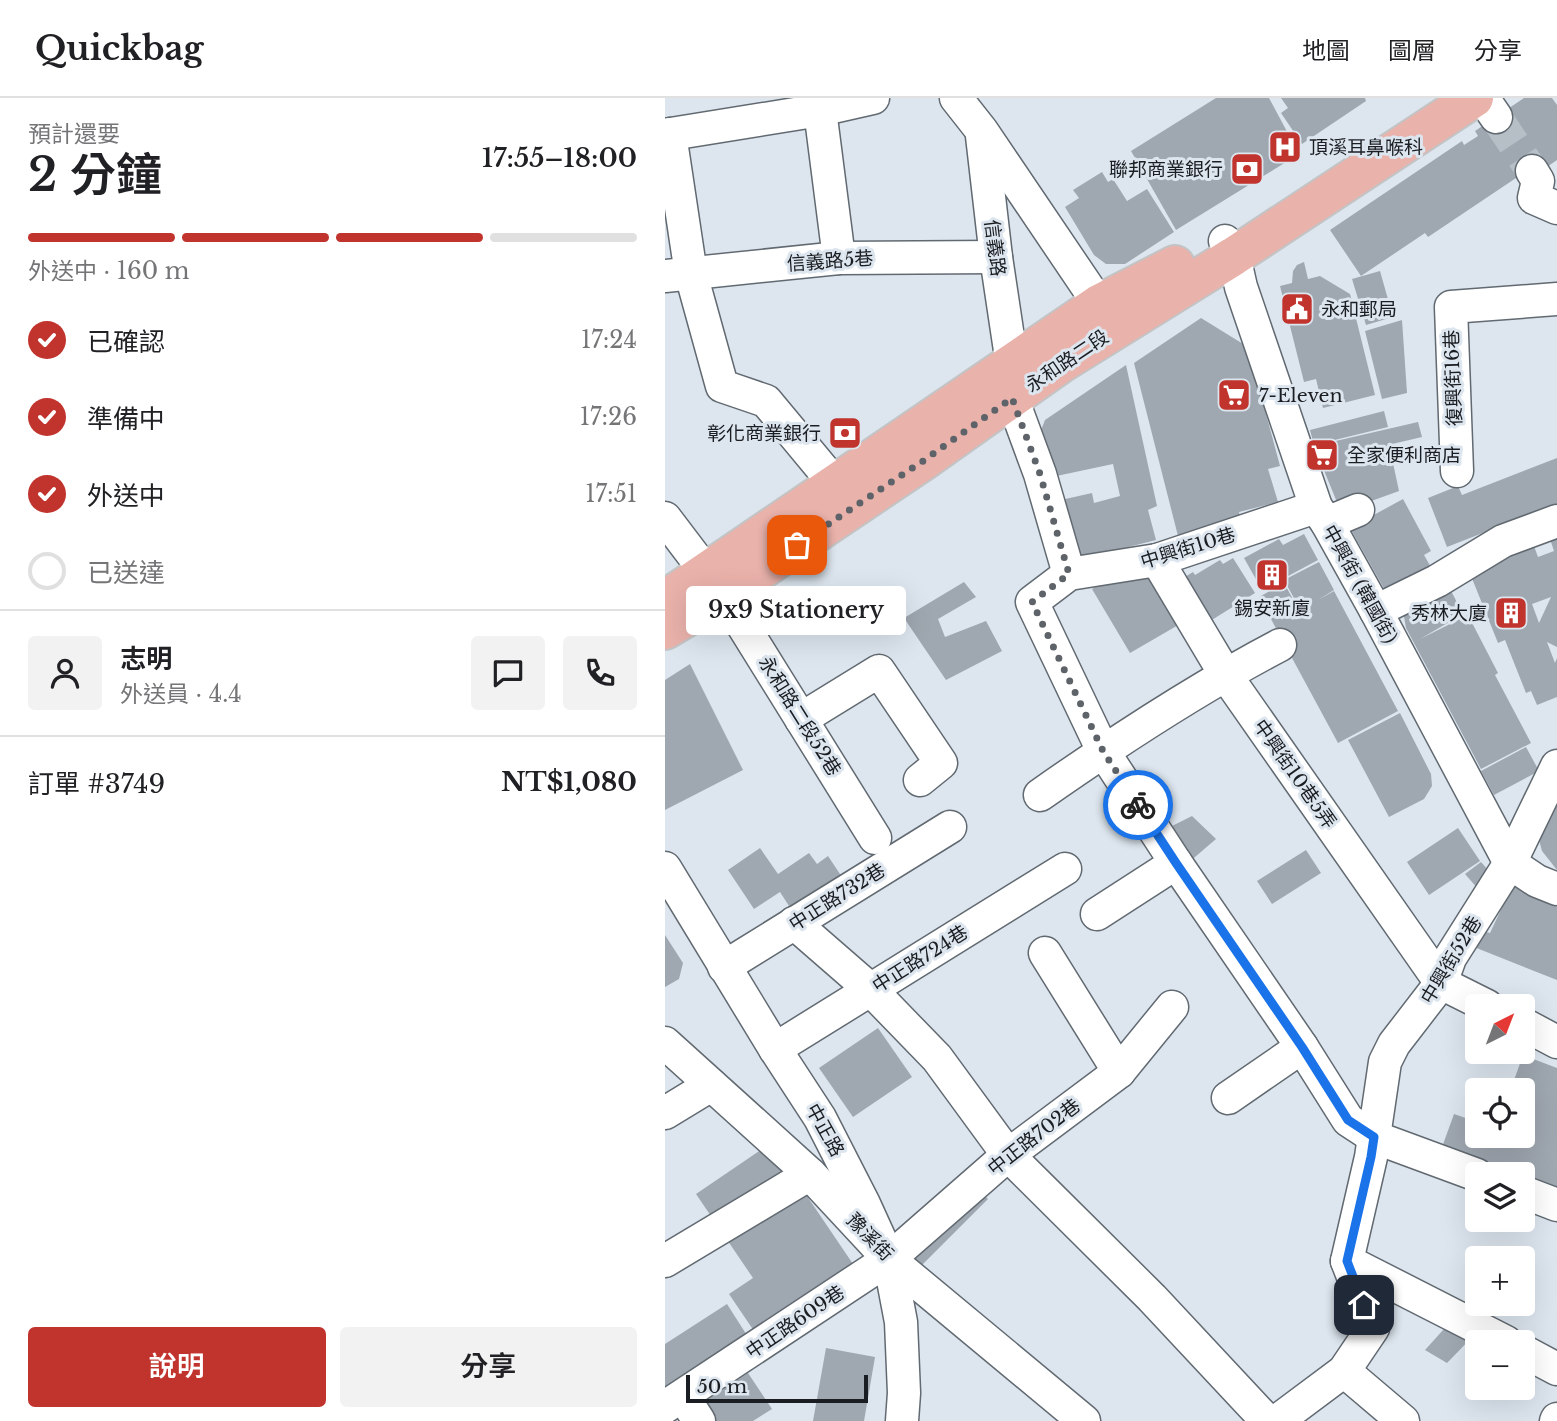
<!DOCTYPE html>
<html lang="zh-TW">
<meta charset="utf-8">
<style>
:root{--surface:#fff;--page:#f2f2f2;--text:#202124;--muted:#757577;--line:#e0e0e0;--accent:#c1332d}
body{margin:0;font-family:"Libre Baskerville","Noto Sans TC",serif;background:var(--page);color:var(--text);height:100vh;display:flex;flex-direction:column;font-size:26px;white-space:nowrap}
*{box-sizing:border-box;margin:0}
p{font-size:23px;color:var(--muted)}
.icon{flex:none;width:38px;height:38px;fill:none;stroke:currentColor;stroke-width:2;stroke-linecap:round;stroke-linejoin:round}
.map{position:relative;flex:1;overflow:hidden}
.details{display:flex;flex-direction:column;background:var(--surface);width:665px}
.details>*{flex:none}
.needle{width:46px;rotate:42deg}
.fabs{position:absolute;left:800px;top:896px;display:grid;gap:14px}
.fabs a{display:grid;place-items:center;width:70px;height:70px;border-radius:7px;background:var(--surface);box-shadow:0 7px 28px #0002;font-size:35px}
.scale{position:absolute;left:21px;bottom:18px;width:182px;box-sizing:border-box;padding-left:7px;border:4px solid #1a1d21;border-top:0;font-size:19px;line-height:24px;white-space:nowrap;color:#1a1d21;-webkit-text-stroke:5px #dde6ef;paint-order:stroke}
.pin{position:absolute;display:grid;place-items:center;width:60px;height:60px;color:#fff;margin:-30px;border-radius:14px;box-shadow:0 4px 10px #0006}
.courier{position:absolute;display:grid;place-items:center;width:70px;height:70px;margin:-35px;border:5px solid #1a73e8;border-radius:50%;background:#fff;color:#222;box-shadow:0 2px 9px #0007}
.bubble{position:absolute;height:49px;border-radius:7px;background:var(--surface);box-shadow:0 7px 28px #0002;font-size:23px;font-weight:600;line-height:49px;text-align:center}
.head em{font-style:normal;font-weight:600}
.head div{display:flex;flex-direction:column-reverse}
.head{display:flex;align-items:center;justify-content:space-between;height:119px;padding:0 28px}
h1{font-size:46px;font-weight:600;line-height:52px}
.bar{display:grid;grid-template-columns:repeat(4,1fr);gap:10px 7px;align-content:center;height:84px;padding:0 28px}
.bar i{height:9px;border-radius:5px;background:var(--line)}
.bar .active{background:var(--accent)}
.bar p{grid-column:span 4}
.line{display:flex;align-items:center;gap:18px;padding:0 28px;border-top:2px solid var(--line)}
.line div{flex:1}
.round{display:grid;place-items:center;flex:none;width:74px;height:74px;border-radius:7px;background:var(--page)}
ol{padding:0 28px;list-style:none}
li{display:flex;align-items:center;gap:21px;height:77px}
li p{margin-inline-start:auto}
li .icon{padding:7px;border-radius:50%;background:var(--accent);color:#fff;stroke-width:4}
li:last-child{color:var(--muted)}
li i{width:38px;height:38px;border:4px solid var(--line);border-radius:50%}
.cta{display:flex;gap:14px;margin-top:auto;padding:14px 28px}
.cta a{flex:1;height:80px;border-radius:7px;background:var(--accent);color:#fff;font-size:28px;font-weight:600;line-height:80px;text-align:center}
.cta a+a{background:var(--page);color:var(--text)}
header{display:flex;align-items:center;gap:42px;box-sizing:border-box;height:98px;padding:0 35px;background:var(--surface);border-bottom:2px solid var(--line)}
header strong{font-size:33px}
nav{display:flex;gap:38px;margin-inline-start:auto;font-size:24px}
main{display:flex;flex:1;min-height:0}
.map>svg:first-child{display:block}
.building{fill:#9fa7b0;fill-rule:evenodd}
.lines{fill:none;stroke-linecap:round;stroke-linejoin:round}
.minor-tunnel{stroke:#b6bec6;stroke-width:32;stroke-dasharray:32 16;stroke-linecap:butt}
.minor-casing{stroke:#616971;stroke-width:35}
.major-casing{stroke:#c3c4c5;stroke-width:42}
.minor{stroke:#fff;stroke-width:32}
.major{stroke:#e9b2ab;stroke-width:38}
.done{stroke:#5e6369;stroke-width:7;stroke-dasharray:0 12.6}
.route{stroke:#1a73e8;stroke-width:9}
.labels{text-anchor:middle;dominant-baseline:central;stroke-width:6;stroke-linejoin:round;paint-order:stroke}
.poi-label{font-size:19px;fill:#1a1d21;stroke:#dde6ef;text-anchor:start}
.street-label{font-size:19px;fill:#1a1d21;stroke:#dde6ef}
</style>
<header>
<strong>Quickbag</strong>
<nav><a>地圖</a><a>圖層</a><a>分享</a></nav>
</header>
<main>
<section class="details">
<div class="head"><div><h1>2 分鐘</h1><p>預計還要</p></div><em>17:55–18:00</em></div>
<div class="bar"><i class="active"></i><i class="active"></i><i class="active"></i><i></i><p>外送中 · 160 m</p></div>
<ol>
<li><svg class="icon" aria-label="check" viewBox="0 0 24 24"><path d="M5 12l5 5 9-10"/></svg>已確認<p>17:24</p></li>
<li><svg class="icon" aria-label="check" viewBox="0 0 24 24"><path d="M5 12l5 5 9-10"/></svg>準備中<p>17:26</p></li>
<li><svg class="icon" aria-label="check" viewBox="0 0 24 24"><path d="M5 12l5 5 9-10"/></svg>外送中<p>17:51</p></li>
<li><i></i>已送達</li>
</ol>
<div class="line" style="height:126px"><a class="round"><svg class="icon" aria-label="person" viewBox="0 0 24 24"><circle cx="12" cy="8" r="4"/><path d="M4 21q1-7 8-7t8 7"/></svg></a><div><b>志明</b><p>外送員 · 4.4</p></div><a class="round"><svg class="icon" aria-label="chat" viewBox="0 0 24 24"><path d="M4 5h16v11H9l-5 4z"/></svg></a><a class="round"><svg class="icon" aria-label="phone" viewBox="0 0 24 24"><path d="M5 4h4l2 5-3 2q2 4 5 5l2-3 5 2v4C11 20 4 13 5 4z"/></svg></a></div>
<div class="line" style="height:91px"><div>訂單 #3749</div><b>NT$1,080</b></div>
<div class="cta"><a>說明</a><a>分享</a></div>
</section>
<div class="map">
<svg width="892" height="1323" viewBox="0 0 892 1323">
<rect width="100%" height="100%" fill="#dde6ef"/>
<g class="building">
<path d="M551,0H604L634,56L511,132L466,53Z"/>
<path d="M616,0H700L701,3L637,46L616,15L623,10Z"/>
<path d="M859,0H887L892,7V62L876,73L874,69L853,83L851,80L763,139L760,135L696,178L665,132L797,43L799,47L813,38L810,33Z"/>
<path d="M437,74L443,84L448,81L462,103L482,91L509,134L460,166H441L429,157L400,109L414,100L408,92Z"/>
<path d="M639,164L643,181L655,178L685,196L710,297L658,310L651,281L639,284L615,188L627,185L628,173L632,167Z"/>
<path d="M715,173L728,219L701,227L687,181Z"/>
<path d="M536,220L583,249L615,368L603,371L613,404L574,414L576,424L513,438L469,265Z"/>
<path d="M737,222L742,295L717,301L700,233Z"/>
<path d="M461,267L492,408L483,412L491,442L404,464L387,404L427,395L429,405L455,398L448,366L382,380L373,340L380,322Z"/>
<path d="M719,313L723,329L649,347L645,332Z"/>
<path d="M753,324L757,339L723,347L730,365H728L734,393L676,414L649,348Z"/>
<path d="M892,360V406L782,449L763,400L793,388L797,397Z"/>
<path d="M738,401L766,453L759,457L771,478L726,503L685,430Z"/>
<path d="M639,436L653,462L597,492L579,460L614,441L618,447Z"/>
<path d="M892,439V549L882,544L890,565L892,560V599L872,607L866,593L861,595L840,542L833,545L804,473L869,448L873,459L889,453L885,441ZM886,499L874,525L867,506Z"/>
<path d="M568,460L590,495L542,525L515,482L528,474L530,477L555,462L558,466Z"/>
<path d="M654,464L669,492L653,502L669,493L733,613L673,645L594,499L619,485L634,512L635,511L619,482Z"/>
<path d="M480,468L515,526L465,555L427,491L452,476Z"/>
<path d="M299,484L311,499L273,521L280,539L321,523L337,553L281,582L239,520Z"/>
<path d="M783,487L798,516L755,541L803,517L833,575L830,577L866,645L816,671L741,530L738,513Z"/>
<path d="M25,566L78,672L0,712V582Z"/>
<path d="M735,615L766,676L767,688L759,701L724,719L683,642Z"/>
<path d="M861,649L874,673L829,697L816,673Z"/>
<path d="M892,701V772L877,753L873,738Z"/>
<path d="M527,718L551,741L523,765L499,732Z"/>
<path d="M793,730L815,763L764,797L742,764Z"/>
<path d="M95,750L113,776L144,755L152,766L163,758L185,791L135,825L115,794L89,811L63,772Z"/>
<path d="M641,752L656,775L607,806L592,783Z"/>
<path d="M816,764L824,773L814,792L800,776Z"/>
<path d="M849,784L892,809V882L809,849L817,833L825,835Z"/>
<path d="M0,837L18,865L14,881L0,889Z"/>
<path d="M213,930L247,979L188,1019L154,970Z"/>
<path d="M858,957L892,970V1096L858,1083V1076H840L776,1052L789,1016L812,1024V1038H858V992H850L852,987L848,985Z"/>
<path d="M106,1045L188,1166L89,1233L64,1196L88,1180L31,1096Z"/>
<path d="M298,1076L323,1101L254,1170L229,1145Z"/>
<path d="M62,1206L83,1239L0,1291V1246Z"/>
<path d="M788,1221L813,1233L782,1265L760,1252Z"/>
<path d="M161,1250L210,1259L199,1323H148Z"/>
<path d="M83,1275L107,1311L88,1323H42L32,1309Z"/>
</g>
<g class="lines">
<path class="minor-tunnel" d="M831,19L867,73"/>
<defs>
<g id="minor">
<path d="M291,0L317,33L434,206"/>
<path d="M818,0L831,19"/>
<path d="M155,12L174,160"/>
<path d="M5,36L26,176L57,288L101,303L170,386"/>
<path d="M0,37L155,12L208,0"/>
<path d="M317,38L331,159L347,266"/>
<path d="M867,73L873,83L869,100L892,110"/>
<path d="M560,143L569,158L576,189L651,409L662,425L711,513L845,765L872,783L892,791"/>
<path d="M0,178L174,160L331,159"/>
<path d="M347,300L375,376L404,476"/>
<path d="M792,373L786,209L892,201"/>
<path d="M651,409L492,462L404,476L367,504L438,653L511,765L637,949L683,1022L709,1039L812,1077"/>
<path d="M0,420L41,474"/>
<path d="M662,425L693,412"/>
<path d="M492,462L560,576L776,885L822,908"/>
<path d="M59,497L210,740"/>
<path d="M711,513L772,483L838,443L892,423"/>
<path d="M136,621L214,573L276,665L255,682"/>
<path d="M375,697C452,643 531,591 615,547"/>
<path d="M0,770L110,951L155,1020L199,1106L224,1161L236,1224L239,1295L237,1323"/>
<path d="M432,816L511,765"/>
<path d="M129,825L206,892L272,960L343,1057L487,1200L602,1323"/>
<path d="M380,855L454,974"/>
<path d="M59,869L285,729"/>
<path d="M858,926L892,944"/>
<path d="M0,945L145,1076L224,1161L419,1323"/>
<path d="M110,951L400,771"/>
<path d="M563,1000L637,949"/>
<path d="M0,1015L46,987"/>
<path d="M858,1094L892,1107"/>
<path d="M0,1163L145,1076"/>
<path d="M682,1163L841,1244"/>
<path d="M858,1253L892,1271"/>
<path d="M679,1273L738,1323"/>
<path d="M18,1298L34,1323"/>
<path d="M0,1309L224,1161L343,1057L454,974L507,909"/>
<path d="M612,1323L679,1273L708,1230L682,1163L706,1059L720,964L729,946L776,885L785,860L845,765L892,668"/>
<path d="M891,1323L892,1321"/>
</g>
<g id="major">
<path d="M0,502L434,206L510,167"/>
<path d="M0,532L59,497L258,363L395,266L569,158L809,0"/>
</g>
</defs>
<use href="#minor" class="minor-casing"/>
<use href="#major" class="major-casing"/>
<use href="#minor" class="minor"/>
<use href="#major" class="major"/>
</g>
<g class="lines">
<path class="done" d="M132,447L258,363L347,300L375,376L404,476L367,504L438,653L473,707"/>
<path class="route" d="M473,707L511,765L637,949L683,1022L709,1039L706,1059L682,1163L699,1207"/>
</g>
<defs>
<symbol id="hospital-square" viewBox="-11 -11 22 22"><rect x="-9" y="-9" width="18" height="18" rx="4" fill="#c1332d" stroke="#dde6ef"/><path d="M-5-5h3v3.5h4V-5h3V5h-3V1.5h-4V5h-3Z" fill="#fff"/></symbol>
<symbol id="bank-square" viewBox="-11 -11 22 22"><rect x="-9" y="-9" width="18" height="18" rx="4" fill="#c1332d" stroke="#dde6ef"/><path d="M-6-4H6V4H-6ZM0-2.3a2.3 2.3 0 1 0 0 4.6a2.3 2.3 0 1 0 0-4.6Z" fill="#fff"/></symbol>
<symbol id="civic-square" viewBox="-11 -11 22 22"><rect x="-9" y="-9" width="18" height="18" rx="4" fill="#c1332d" stroke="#dde6ef"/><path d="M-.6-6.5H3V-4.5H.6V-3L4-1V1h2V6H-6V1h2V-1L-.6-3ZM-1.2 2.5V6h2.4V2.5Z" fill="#fff"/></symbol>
<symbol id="supermarket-square" viewBox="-11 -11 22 22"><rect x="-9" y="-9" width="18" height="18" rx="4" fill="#c1332d" stroke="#dde6ef"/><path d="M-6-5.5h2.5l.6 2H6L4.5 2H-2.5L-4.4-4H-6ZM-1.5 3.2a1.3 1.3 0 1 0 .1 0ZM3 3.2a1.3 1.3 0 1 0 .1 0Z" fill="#fff"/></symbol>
<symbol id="building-square" viewBox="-11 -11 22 22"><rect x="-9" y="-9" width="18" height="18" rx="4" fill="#c1332d" stroke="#dde6ef"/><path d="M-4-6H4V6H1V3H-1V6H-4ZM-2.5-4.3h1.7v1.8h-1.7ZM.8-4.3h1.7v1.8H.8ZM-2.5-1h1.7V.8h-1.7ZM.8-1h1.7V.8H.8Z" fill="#fff"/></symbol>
</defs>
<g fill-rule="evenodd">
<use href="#hospital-square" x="601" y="30" width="38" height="38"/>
<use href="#bank-square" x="563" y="52" width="38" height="38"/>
<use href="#civic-square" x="613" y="192" width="38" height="38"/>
<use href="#supermarket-square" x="550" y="278" width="38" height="38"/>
<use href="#bank-square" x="161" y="316" width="38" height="38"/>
<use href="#supermarket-square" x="638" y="338" width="38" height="38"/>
<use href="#building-square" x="588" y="458" width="38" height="38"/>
<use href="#building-square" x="827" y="496" width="38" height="38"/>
</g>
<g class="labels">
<g class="poi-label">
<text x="644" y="49">頂溪耳鼻喉科</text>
<text x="558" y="71" text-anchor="end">聯邦商業銀行</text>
<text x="656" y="211">永和郵局</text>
<text x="594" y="297">7-Eleven</text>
<text x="156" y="335" text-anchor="end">彰化商業銀行</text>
<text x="682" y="357">全家便利商店</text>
<text x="607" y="510" text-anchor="middle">錫安新廈</text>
<text x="822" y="515" text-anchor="end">秀林大廈</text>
</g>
<g class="street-label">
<text transform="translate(330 150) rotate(83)">信義路</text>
<text transform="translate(165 163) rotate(-4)">信義路5巷</text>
<text transform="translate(402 263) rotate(-34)">永和路二段</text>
<text transform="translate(788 280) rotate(-92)">復興街16巷</text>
<text transform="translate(523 450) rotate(-17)">中興街10巷</text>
<text transform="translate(695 486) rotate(61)">中興街 (韓國街)</text>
<text transform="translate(135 618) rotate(58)">永和路二段52巷</text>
<text transform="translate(630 676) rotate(55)">中興街10巷5弄</text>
<text transform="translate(172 799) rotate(-32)">中正路732巷</text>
<text transform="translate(255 861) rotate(-32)">中正路724巷</text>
<text transform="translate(786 862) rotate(-59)">中興街52巷</text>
<text transform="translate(160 1032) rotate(61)">中正路</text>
<text transform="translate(369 1039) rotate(-38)">中正路702巷</text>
<text transform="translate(205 1139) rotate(46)">豫溪街</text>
<text transform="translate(130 1224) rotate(-34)">中正路609巷</text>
</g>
</g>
</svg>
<div class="fabs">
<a><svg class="needle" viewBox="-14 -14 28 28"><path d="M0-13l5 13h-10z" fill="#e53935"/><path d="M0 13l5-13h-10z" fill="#757577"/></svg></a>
<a><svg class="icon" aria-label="locate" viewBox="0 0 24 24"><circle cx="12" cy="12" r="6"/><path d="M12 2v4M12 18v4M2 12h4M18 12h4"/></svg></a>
<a><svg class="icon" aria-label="layers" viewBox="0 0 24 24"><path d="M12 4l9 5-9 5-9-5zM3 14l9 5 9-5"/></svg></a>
<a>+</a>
<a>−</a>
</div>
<div class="scale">50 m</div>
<div class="pin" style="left:132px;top:447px;background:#ea580c"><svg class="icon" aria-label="bag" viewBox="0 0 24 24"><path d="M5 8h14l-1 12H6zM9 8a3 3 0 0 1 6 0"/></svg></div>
<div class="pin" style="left:699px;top:1207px;background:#1f2937"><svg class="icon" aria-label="home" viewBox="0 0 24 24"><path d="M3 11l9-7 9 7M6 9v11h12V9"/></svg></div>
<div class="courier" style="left:473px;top:707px"><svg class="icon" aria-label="bike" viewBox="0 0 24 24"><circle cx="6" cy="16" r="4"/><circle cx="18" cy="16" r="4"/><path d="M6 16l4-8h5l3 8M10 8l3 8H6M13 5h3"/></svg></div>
<div class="bubble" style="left:21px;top:488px;width:220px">9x9 Stationery</div>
</div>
</main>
